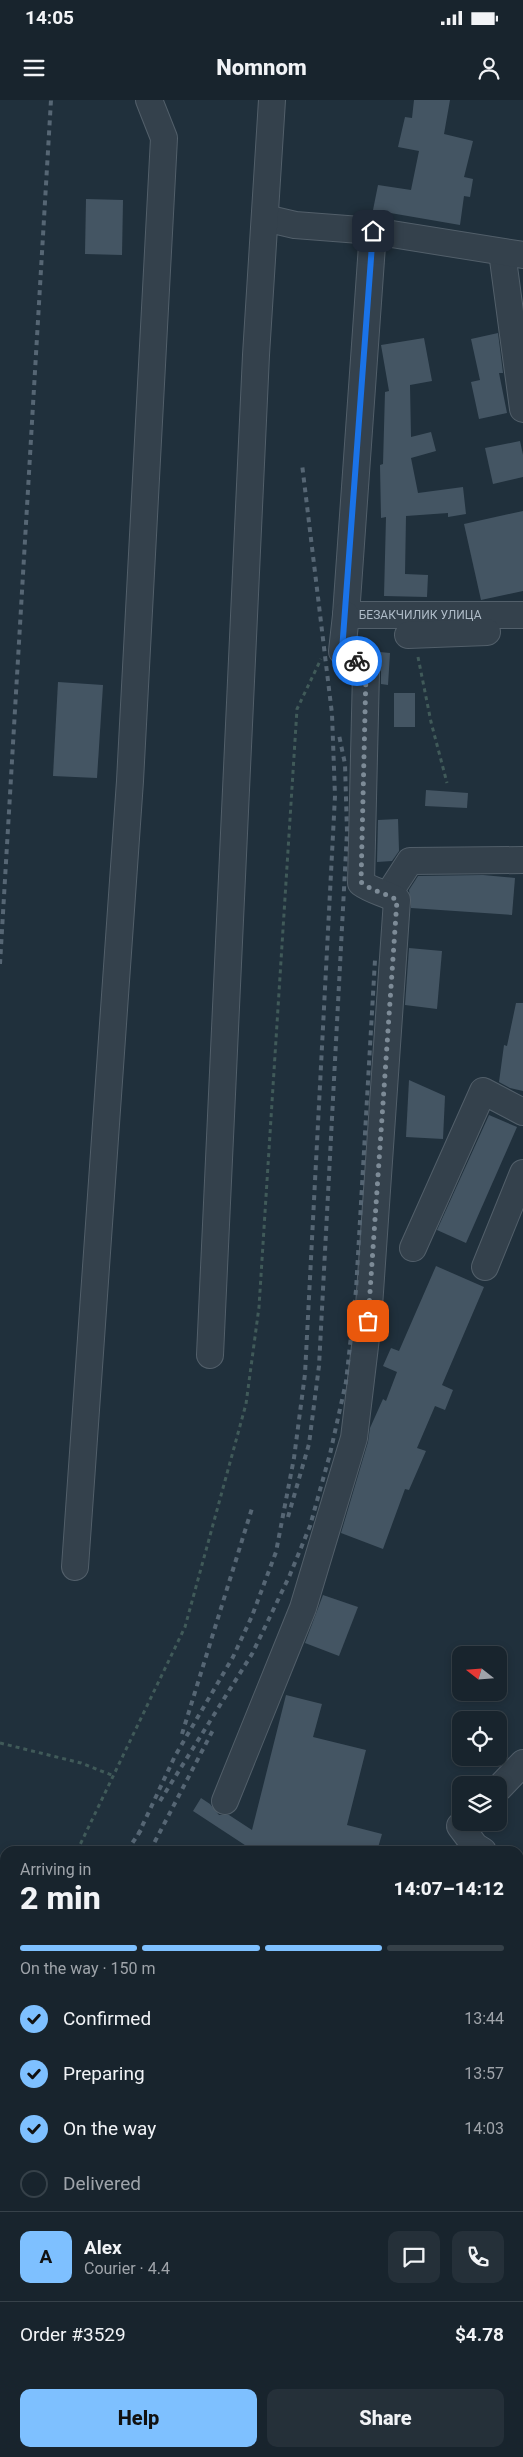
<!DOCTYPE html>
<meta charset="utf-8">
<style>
:root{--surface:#18242d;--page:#253039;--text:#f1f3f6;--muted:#9fa4aa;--line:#364149;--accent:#7ec0ff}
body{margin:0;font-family:Roboto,sans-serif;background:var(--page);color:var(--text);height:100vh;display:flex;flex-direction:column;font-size:19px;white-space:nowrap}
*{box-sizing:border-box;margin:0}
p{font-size:16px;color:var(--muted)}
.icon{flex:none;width:28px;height:28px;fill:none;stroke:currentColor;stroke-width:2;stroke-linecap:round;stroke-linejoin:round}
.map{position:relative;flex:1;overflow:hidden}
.sheet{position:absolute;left:0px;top:1746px;width:524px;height:611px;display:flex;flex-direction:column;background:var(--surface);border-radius:15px 15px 0 0;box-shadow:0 2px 8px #0003,0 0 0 1px var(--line)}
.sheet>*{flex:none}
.needle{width:32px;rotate:287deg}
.tools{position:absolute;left:452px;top:1546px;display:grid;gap:10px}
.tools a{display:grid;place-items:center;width:55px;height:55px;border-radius:10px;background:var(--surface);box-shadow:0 2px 8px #0003,0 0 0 1px var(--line);font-size:25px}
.pin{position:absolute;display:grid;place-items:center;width:42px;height:42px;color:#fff;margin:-21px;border-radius:10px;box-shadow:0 2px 8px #0006}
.courier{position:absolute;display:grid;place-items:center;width:50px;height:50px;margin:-25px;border:4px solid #1a73e8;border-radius:50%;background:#fff;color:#222;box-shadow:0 1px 6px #0007}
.headline em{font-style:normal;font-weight:800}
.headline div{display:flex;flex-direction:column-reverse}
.headline{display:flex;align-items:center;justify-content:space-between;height:85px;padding:0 20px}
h1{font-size:32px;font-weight:800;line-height:38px}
.bar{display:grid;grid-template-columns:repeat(4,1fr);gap:8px 5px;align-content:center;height:60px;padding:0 20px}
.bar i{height:6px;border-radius:4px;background:var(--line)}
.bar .active{background:var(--accent)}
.bar p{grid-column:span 4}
.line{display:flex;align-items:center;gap:12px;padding:0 20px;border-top:1px solid var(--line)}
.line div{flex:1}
.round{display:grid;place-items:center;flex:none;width:52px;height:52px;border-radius:10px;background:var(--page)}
ol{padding:0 20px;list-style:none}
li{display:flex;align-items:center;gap:15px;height:55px}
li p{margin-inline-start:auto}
li .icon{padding:5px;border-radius:50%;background:var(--accent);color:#111;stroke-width:4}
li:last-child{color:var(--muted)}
li i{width:28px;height:28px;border:2px solid var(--line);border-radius:50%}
.button{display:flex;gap:10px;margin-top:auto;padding:10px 20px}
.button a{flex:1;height:58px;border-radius:10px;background:var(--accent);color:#111;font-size:20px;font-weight:800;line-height:58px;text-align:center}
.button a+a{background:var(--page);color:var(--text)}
.status{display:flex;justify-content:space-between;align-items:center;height:35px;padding:0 25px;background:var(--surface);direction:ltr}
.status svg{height:14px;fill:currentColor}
header{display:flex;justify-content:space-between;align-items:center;height:65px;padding:0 20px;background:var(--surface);font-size:22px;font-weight:800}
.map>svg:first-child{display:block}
.building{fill:#445563}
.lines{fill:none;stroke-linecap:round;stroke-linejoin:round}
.minor-casing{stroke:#525f6a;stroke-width:28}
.path{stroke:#405a59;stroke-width:3;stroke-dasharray:4 4;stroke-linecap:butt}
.minor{stroke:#34414c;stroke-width:26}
.rail{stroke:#566674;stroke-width:4;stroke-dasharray:5 5;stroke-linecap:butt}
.done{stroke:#7d8b97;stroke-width:5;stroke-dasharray:0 9}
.route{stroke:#1a73e8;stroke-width:6}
.labels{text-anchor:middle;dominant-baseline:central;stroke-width:4.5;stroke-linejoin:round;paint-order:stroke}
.street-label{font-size:12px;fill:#afbcc8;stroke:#1a2631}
</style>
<div class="status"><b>14:05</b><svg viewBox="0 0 49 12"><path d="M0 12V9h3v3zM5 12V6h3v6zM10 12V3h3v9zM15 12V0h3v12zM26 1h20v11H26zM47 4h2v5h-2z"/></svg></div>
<header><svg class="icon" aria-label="menu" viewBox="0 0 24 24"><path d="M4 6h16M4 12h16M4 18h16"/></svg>Nomnom<svg class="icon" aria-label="person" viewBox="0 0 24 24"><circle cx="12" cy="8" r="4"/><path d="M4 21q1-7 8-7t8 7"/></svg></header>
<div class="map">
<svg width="523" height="2357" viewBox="0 0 523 2357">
<rect width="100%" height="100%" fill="#20303c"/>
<g class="building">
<path d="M414,0H450L444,34L473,41L464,77L473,79L470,97L464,96L460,125L373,110L378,85L411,90L419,51L398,47L405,17L412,18Z"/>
<path d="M86,99L123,100L122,155L85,154Z"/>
<path d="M498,233L503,273H499L507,313L479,319L471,282L480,280L471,239Z"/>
<path d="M424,238L432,281L410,285L411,337L431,332L436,351L411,358L418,393L463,387L466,414L448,417V413L406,416L405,474L428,475L427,497L384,496L386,417L381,418L380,365L383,364L385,292L389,291L381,245Z"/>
<path d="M520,341L523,355V377L493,384L485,348Z"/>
<path d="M523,411V491L481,500L464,424Z"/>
<path d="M369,551L390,553L388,585L381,584V572Z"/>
<path d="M58,582L103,585L97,678L53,676Z"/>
<rect x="394" y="593" width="21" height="34"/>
<path d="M426,690L468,693L467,708L425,706Z"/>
<path d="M398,719L399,751L392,761L377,762L378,720Z"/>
<path d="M483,775L515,778L512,815L411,808L409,790L418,776Z"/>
<path d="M409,848L442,851L437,909L405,905Z"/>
<path d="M516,903H523V991L510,988L499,982L504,945L507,946Z"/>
<path d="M409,980L445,996L443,1039L406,1037Z"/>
<path d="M489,1015L517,1027L466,1143L437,1130Z"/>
<path d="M436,1166L484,1187L442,1285L453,1290L445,1310L435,1306L417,1348L426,1351L409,1390L405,1389L383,1449L341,1433L368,1342L370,1328L383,1299L386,1301L397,1272L383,1266L391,1248L399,1251Z"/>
<path d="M323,1495L358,1507L339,1556L305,1543Z"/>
<path d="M286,1595L322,1604L313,1637L366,1650L347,1725L382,1734L377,1751H254L193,1711L201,1698L210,1704L219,1715H229L252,1730Z"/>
</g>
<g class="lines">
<defs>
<g id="minor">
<path d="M265,118L295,125L373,131"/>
<path d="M502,152L523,309"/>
<path id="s1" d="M523,155L373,131L346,515H523"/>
<path d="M408,535L487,532"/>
<path d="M388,795L410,761L523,760"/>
<path d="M413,1148L483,991L523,1012"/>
<path d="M485,1167L523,1073"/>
<path d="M210,1255L256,255L272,0"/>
<path d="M75,1467L130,681L164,38L149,0"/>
<path d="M499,1688L523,1663"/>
<path d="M225,1701L303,1508L354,1338L368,1221L397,800C385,793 372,791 361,783L366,572L354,558L342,551L346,515"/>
<path d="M464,1722L460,1726L475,1746L483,1751"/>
<path d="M519,1775L523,1778"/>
<path d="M0,1992L5,1983"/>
<path d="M519,2022H523"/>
<path d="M0,2078H5"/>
<path d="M519,2121L523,2060"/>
<path d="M0,2274L3,2286L0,2302"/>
<path d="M0,2346L5,2344"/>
<path d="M118,2352L123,2357"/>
<path d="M292,2357V2352"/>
<path d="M502,2357V2352"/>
</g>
</defs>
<use href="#minor" class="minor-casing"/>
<g class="path">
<path d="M418,557L431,622L447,683"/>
<path d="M0,1643L81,1663L114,1676"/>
<path d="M77,1751L185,1527L246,1304L259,1207L297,609L321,559"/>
</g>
<use href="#minor" class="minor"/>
<g class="rail">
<path d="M0,864L51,0"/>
<path d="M288,1417L309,1344L319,1266L347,732L345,664L339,635"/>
<path d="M182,1634L253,1405"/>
<path d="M160,1701L252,1554L289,1477L310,1426L330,1354L346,1282L356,1190L375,860"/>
<path d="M138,1735L175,1656L233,1557L252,1516L276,1452L294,1358L305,1274L335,696L332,614L302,364"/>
<path d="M127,1751L141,1730"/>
<path d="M150,1751L213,1630"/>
<path d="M0,1948L5,1940"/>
</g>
</g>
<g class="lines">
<path class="done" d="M357,561L366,572L361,782C372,791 385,793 397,800L368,1221"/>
<path class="route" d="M357,561L342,551L373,131"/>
</g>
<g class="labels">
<g class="street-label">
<text stroke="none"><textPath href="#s1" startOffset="611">БЕЗАКЧИЛИК УЛИЦА</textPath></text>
</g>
</g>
</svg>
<div class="tools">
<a><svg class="needle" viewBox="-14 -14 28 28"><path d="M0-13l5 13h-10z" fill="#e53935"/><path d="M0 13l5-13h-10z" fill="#9fa4aa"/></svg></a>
<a><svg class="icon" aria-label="locate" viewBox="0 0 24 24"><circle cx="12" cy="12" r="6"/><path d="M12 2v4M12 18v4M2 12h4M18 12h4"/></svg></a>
<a><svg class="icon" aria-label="layers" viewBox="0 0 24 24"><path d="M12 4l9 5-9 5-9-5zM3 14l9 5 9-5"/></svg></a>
</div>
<div class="pin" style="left:368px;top:1221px;background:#ea580c"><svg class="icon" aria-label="bag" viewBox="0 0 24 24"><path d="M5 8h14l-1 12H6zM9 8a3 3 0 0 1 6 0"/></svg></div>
<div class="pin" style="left:373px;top:131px;background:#1f2937"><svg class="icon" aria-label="home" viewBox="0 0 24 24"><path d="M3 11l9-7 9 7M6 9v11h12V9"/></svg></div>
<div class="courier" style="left:357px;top:561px"><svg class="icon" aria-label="bike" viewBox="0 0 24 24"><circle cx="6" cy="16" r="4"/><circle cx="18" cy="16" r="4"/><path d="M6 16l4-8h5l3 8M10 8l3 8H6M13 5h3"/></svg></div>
<section class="sheet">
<div class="headline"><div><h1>2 min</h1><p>Arriving in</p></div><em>14:07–14:12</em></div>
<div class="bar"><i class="active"></i><i class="active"></i><i class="active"></i><i></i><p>On the way · 150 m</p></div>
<ol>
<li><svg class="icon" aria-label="check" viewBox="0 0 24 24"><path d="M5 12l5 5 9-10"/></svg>Confirmed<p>13:44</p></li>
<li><svg class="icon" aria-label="check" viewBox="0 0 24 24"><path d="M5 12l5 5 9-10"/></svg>Preparing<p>13:57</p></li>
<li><svg class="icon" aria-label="check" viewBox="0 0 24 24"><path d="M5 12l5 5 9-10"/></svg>On the way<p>14:03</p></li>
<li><i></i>Delivered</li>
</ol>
<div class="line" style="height:90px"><b class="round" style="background:var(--accent);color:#111">A</b><div><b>Alex</b><p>Courier · 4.4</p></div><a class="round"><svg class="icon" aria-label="chat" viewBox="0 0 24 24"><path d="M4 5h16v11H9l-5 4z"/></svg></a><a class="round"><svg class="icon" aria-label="phone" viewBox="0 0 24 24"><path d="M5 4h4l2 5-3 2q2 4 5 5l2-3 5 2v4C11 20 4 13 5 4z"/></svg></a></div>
<div class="line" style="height:65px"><div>Order #3529</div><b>$4.78</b></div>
<div class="button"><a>Help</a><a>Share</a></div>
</section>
</div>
